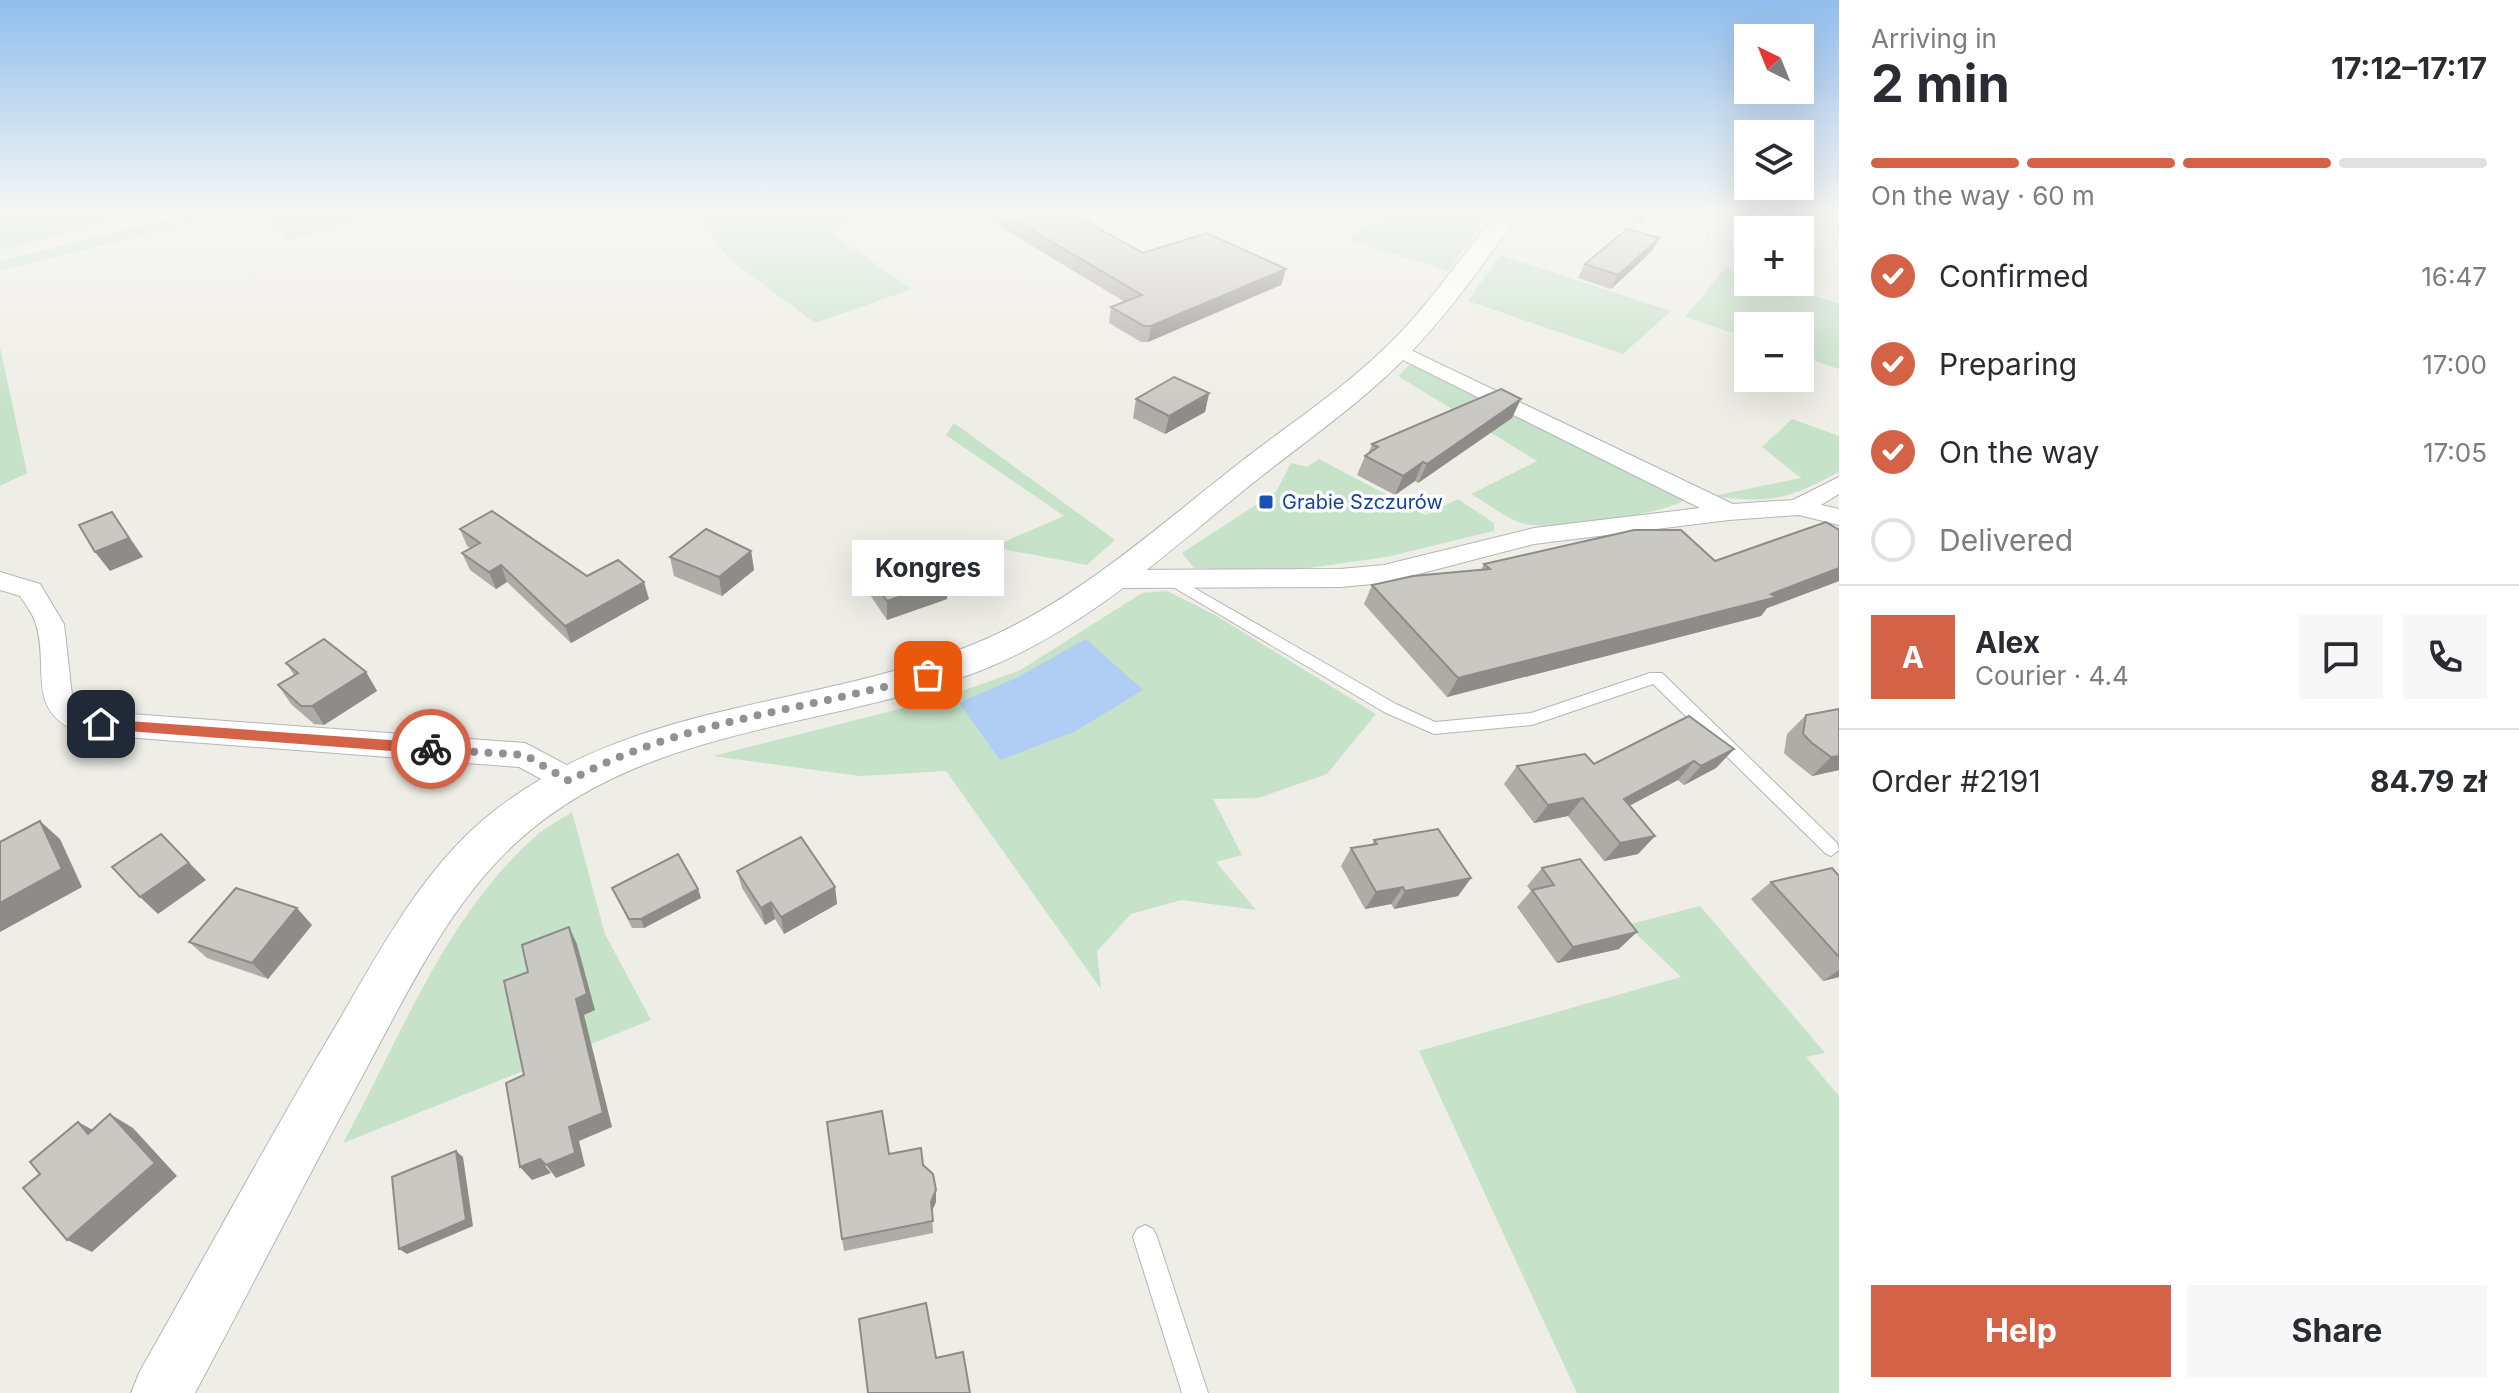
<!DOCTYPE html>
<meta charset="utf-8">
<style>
:root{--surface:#fff;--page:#f7f7f7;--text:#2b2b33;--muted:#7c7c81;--line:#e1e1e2;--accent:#d36247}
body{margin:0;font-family:Inter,sans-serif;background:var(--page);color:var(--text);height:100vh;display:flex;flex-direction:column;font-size:30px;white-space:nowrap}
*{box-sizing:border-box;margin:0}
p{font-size:26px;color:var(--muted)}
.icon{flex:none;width:44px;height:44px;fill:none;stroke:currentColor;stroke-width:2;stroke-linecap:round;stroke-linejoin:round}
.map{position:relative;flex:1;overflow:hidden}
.panel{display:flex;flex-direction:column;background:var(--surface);width:680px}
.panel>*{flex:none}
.needle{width:52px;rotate:317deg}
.tools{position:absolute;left:1734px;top:24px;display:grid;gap:16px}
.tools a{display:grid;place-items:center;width:80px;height:80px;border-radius:0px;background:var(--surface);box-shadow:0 8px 32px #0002;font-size:40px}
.pin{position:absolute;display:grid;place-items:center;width:68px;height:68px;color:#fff;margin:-34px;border-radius:16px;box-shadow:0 4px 12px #0006}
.courier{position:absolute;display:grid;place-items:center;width:80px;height:80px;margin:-40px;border:6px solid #d36247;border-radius:50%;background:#fff;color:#222;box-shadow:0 2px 10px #0007}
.bubble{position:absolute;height:56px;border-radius:0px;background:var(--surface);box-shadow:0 8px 32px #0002;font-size:26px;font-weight:700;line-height:56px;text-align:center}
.summary em{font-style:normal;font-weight:700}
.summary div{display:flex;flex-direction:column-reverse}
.summary{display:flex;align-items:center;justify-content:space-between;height:136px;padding:0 32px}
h1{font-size:52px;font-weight:700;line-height:60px}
.bar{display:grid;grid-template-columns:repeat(4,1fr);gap:12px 8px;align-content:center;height:96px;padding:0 32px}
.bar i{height:10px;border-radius:6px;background:var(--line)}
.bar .active{background:var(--accent)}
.bar p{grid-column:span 4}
.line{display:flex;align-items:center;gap:20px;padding:0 32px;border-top:2px solid var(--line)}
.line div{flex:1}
.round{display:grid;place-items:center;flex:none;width:84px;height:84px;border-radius:0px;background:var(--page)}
ol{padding:0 32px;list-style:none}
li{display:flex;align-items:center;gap:24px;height:88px}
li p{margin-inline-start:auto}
li .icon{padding:8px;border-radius:50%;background:var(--accent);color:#fff;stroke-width:4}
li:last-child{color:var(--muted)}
li i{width:44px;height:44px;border:4px solid var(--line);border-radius:50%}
.action{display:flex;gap:16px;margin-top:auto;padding:16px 32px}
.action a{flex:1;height:92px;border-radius:0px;background:var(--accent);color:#fff;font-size:32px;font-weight:700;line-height:92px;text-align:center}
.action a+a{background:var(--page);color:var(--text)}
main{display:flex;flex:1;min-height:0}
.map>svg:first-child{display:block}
.green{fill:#c6e2c9}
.water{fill:#b0cef4}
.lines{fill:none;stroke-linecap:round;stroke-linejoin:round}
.service-casing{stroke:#b3b5b9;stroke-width:2}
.minor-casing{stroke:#b3b5b9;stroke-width:2}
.tertiary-casing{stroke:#b3b5b9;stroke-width:2}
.service{fill:#fff;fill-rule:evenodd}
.minor{fill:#fff;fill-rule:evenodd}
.tertiary{fill:#fff;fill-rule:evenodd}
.wall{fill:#adaca7}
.shaded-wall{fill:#8d8c88}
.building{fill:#c9c8c2;stroke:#8d8c88;stroke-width:2}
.route{fill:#d36247}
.done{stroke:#909192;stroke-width:8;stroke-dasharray:0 14.4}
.transit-dot{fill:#1a4fb4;stroke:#fff;stroke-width:3}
.labels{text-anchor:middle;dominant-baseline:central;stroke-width:7;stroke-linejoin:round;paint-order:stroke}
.transit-label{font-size:20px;fill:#164399;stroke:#fff;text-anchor:start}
</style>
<main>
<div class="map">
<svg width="1839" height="1393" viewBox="0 0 1839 1393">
<rect width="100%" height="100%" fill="#eeede6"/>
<g class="green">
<path d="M0,212H156L0,250Z"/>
<path d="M199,212H238L0,270V261Z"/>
<path d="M258,212H387L347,226L286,240Z"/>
<path d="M693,212H895L828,231L912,289L815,323L729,259Z"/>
<path d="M1383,212H1490L1448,271L1348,239Z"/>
<path d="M1798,212H1839V238L1784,220Z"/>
<path d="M1500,255L1671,311L1623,354L1468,301Z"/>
<path d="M1726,267L1748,274V282H1772L1839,304V369L1800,356V326H1748V338L1685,317Z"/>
<path d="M0,347L27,473L0,486Z"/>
<path d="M1411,363L1676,493L1683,501C1657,515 1553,531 1525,524C1506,519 1487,503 1471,494L1537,461L1398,376Z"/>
<path d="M1792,419L1839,436V472C1788,499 1771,504 1713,496L1801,478L1762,447Z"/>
<path d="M954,423L1115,540L1087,565L992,547L1064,516L946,435Z"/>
<path d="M1319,459L1425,515L1458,499L1494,523V531L1386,557L1287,571L1194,568L1182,553L1276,492L1291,463L1307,467Z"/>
<path d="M1167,591L1215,615L1376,714L1327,774L1258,798L1213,799L1242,855L1216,862L1256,910L1181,900L1131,914L1097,951L1101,989L946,771L860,776L713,756L939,699L1019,671L1142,593Z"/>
<path d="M572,812L605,934L651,1020L343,1143C400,1039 445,916 536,836C546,827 560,820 572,812Z"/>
<path d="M1700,906L1825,1053L1806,1057L1839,1096V1393H1577L1419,1051L1681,977L1627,925Z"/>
</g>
<path class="water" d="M1086,639L1143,690L1074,732L1000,760L959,703L1018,677Z"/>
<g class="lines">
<defs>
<g id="service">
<path d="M1168,573L1396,704L1435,722L1531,713L1650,673H1662L1837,843L1839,850L1831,856L1825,853L1653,684L1532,725L1434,734L1384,712L1163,581L1161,578Z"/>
<path d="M1145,1225L1153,1229L1157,1237L1208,1393H1182L1133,1237L1137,1229Z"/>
</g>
<g id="minor">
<path d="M1398,344L1733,504L1793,500L1839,477V494L1821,505L1839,509V525L1799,515L1729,520L1534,544L1384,583L1340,587L1114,588L1104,585L1101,579L1104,573L1114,570L1340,569L1384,565L1534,528L1700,508L1391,354L1388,350Z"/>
<path d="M0,572L40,584L64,624L72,695L90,711L525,743L580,772L585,781L580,790L569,794L519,767L85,734C23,714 50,669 36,624C33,614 26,605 20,596L0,590Z"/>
</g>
<path id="tertiary" d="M1499,212H1521C1484,262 1449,314 1405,358C1353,411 1289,452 1232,500C1156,563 1080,630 987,668C833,730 649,723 519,840C449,903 409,990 365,1071C307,1178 252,1286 195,1393H131L140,1371C205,1257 267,1142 334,1029C379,953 422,867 494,811C632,703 801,709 959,650C1065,611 1150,533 1238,464C1292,422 1350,385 1398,335C1435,297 1464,252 1499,212Z"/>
</defs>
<use href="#service" class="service-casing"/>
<use href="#minor" class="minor-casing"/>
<use href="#tertiary" class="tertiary-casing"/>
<use href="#service" class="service"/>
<use href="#minor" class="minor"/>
<use href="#tertiary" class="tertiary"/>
</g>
<g class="wall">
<path d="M976,212H1069L1143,253L1286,269L1281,285L1148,342H1141L1109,323L1111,307L1125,302Z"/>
<path d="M1601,212H1656L1640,224Z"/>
<path d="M1659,238L1652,251L1611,289L1578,278L1585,264Z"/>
<path d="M1209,393L1205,412L1165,434L1133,418L1136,399Z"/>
<path d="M1512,418L1418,483L1415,481L1395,495L1357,475L1365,456L1368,454L1372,444Z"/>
<path d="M460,529L587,576L649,599L571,643L507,582L496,589L470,570L462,553L470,548L467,546Z"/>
<path d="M1839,530V581L1767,608L1761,616L1447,697L1364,604L1372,585L1481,570L1484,564L1715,561Z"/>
<path d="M751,551L754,570L722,596L674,576L670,557Z"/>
<path d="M865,570L947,599L887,620L866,589Z"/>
<path d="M286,663L366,672L377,691L324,725L314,724L291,704L278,685L294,675Z"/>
<path d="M1806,715L1839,770L1812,776L1793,761L1784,753L1787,734Z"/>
<path d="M1734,749L1716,768L1684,785L1678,780L1629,806L1655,836L1638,854L1604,861L1568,816L1534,823L1504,784L1517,766L1594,764Z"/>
<path d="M1374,840L1471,878L1458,896L1394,909L1391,904L1365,909L1341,866L1351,848L1372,845Z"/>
<path d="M1542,868L1619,949L1557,963L1517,907L1531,891L1527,886Z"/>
<path d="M737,871L835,887L837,904L784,934L775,919L765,925L742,888Z"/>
<path d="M1839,876V977L1823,981L1751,899L1771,882Z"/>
<path d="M612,888L698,889L701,898L644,928H632Z"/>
<path d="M312,925L268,979L207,958L189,942Z"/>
<path d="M889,1154L923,1165L936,1202L932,1211L933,1233L844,1251L842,1239Z"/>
</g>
<g class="shaded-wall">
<path d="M1646,212H1656L1640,224Z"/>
<path d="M1659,238L1652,251L1611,289L1618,275Z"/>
<path d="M1286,269L1281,285L1148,342L1151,326Z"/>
<path d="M1209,393L1205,412L1165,434L1169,416Z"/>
<path d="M1521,399L1512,418L1418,483L1427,464Z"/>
<path d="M1423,462L1415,481L1395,495L1403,476Z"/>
<path d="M112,512L143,557L110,571L95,552Z"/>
<path d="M751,551L754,570L722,596L719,577Z"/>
<path d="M501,565L507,582L496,589L489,572Z"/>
<path d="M1839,568V581L1767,608L1761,616L1447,697L1458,678L1771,594Z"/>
<path d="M948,580L947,599L887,620V601Z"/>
<path d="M644,582L649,599L571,643L565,626Z"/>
<path d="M366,672L377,691L324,725L312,706Z"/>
<path d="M1734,749L1716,768L1684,785L1701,766Z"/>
<path d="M1839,756V770L1812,776L1831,757Z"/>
<path d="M1694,761L1678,780L1608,817L1624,799Z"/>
<path d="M1583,798L1568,816L1534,823L1548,805Z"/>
<path d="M40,821L60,839L82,887L0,932V903Z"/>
<path d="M161,834L206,880L158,914L140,897Z"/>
<path d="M1655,836L1638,854L1604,861L1620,843Z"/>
<path d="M1471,878L1458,896L1394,909L1405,891Z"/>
<path d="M835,887L837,904L784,934L781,917Z"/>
<path d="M1403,887L1391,904L1365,909L1376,892Z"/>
<path d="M698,889L701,898L644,928L641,919Z"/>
<path d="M771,902L775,919L765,925L761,908Z"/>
<path d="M297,908L312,925L268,979L252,963Z"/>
<path d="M569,927L577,944L595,1010L584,1015L612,1127L579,1141L585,1166L556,1178L546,1165L569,1127L576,999Z"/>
<path d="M1637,932L1619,949L1557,963L1573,947Z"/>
<path d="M1839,970V977L1823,981Z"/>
<path d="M110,1114L133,1128L177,1176L92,1252L67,1240Z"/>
<path d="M78,1122L102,1135L88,1134Z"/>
<path d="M456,1151L463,1157L473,1226L407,1254L399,1249Z"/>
<path d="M540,1159L551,1173L532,1180L520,1167Z"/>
<path d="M936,1190V1202L930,1215L931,1202Z"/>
</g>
<g class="building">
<path d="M1001,212H1069L1143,253L1207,233L1286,269L1151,326H1144L1111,307L1142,295Z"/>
<path d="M1627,229L1659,238L1618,275L1585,264Z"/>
<path d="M1174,377L1209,393L1169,416L1136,399Z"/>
<path d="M1501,389L1521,399L1427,464L1423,462L1403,476L1365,456L1378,447L1372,444Z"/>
<path d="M492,511L587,576L618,560L644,582L565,626L501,565L489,572L462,553L480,543L460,529Z"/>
<path d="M112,512L129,538L95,552L79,525Z"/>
<path d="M1826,522L1839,530V568L1771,594L1777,597L1458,678L1372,585L1413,576L1490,569L1484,564L1634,530H1681L1715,561Z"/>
<path d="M706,529L751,551L719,577L670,557Z"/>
<path d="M924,550L948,580L887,601L865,570Z"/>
<path d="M324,639L366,672L312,706H301L278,685L298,673L286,663Z"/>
<path d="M1839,709V756L1831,757L1812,743L1803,734L1806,715Z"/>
<path d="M1689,716L1734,749L1701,766L1694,761L1624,799L1655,836L1620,843L1583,798L1548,805L1517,766L1585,754L1594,764Z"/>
<path d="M40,821L62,869L0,903V842Z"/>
<path d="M1438,829L1471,878L1405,891L1403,887L1376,892L1351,848L1377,844L1374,840Z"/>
<path d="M161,834L189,863L140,897L112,867Z"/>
<path d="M801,837L835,887L781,917L771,902L761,908L737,871Z"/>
<path d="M678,854L698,889L641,919H629L612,888Z"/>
<path d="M1580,859L1637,932L1573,947L1532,890L1554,885L1542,868Z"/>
<path d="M1832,868L1839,876V957L1771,882Z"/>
<path d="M236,888L297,908L252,963L189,942Z"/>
<path d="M569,927L587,994L576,999L603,1113L569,1127L575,1153L546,1165L540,1159L520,1167L506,1083L524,1075L504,981L528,972L522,945Z"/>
<path d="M882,1111L889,1154L921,1148L923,1165L933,1174L936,1190L931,1202L933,1221L842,1239L827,1122Z"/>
<path d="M110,1114L155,1163L67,1240L23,1188L40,1174L30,1162L78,1122L88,1134Z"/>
<path d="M456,1151L466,1220L399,1249L392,1177Z"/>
<path d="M926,1303L936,1358L963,1352L970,1393H868L859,1319Z"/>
</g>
<linearGradient id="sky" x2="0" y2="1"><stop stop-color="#91beed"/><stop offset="0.52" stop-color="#f7f7f4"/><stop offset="1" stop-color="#f7f7f4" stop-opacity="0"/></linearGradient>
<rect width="1839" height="407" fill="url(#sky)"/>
<path class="route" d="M101,719L431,743L437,749L431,754L101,729L94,724Z"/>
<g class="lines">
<path class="done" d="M431,749L525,755L569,781C682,719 806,711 928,675"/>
</g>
<rect class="transit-dot" x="1258" y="494" width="16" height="16" rx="4"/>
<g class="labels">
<g class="transit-label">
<text x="1282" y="502">Grabie Szczurów</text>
</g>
</g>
</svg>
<div class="tools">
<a><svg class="needle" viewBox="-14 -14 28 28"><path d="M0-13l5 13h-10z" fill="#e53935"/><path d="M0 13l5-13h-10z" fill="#7c7c81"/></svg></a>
<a><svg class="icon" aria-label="layers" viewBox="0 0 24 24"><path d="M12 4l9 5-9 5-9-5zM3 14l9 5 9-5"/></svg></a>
<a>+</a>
<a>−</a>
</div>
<div class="pin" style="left:928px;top:675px;background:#ea580c"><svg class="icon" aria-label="bag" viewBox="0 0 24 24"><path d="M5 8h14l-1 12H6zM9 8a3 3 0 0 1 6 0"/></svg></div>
<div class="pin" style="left:101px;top:724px;background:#1f2937"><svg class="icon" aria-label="home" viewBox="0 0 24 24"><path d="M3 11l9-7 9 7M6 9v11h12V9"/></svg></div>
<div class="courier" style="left:431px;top:749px"><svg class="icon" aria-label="bike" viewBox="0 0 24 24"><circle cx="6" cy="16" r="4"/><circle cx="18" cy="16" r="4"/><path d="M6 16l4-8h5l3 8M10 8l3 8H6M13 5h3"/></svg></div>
<div class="bubble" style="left:852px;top:540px;width:152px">Kongres</div>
</div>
<section class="panel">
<div class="summary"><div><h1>2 min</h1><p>Arriving in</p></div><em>17:12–17:17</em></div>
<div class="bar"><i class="active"></i><i class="active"></i><i class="active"></i><i></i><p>On the way · 60 m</p></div>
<ol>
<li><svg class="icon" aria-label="check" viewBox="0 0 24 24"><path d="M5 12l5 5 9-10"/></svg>Confirmed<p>16:47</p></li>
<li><svg class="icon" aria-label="check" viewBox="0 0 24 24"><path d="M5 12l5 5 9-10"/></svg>Preparing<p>17:00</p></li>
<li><svg class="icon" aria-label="check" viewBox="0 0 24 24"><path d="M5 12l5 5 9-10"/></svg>On the way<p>17:05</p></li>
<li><i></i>Delivered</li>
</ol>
<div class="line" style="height:144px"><b class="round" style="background:var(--accent);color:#fff">A</b><div><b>Alex</b><p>Courier · 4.4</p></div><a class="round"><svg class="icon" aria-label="chat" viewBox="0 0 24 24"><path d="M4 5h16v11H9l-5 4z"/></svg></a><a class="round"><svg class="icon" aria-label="phone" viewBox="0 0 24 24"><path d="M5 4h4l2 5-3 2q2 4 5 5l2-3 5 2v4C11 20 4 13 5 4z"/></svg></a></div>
<div class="line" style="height:104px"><div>Order #2191</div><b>84.79 zł</b></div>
<div class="action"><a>Help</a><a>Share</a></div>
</section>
</main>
